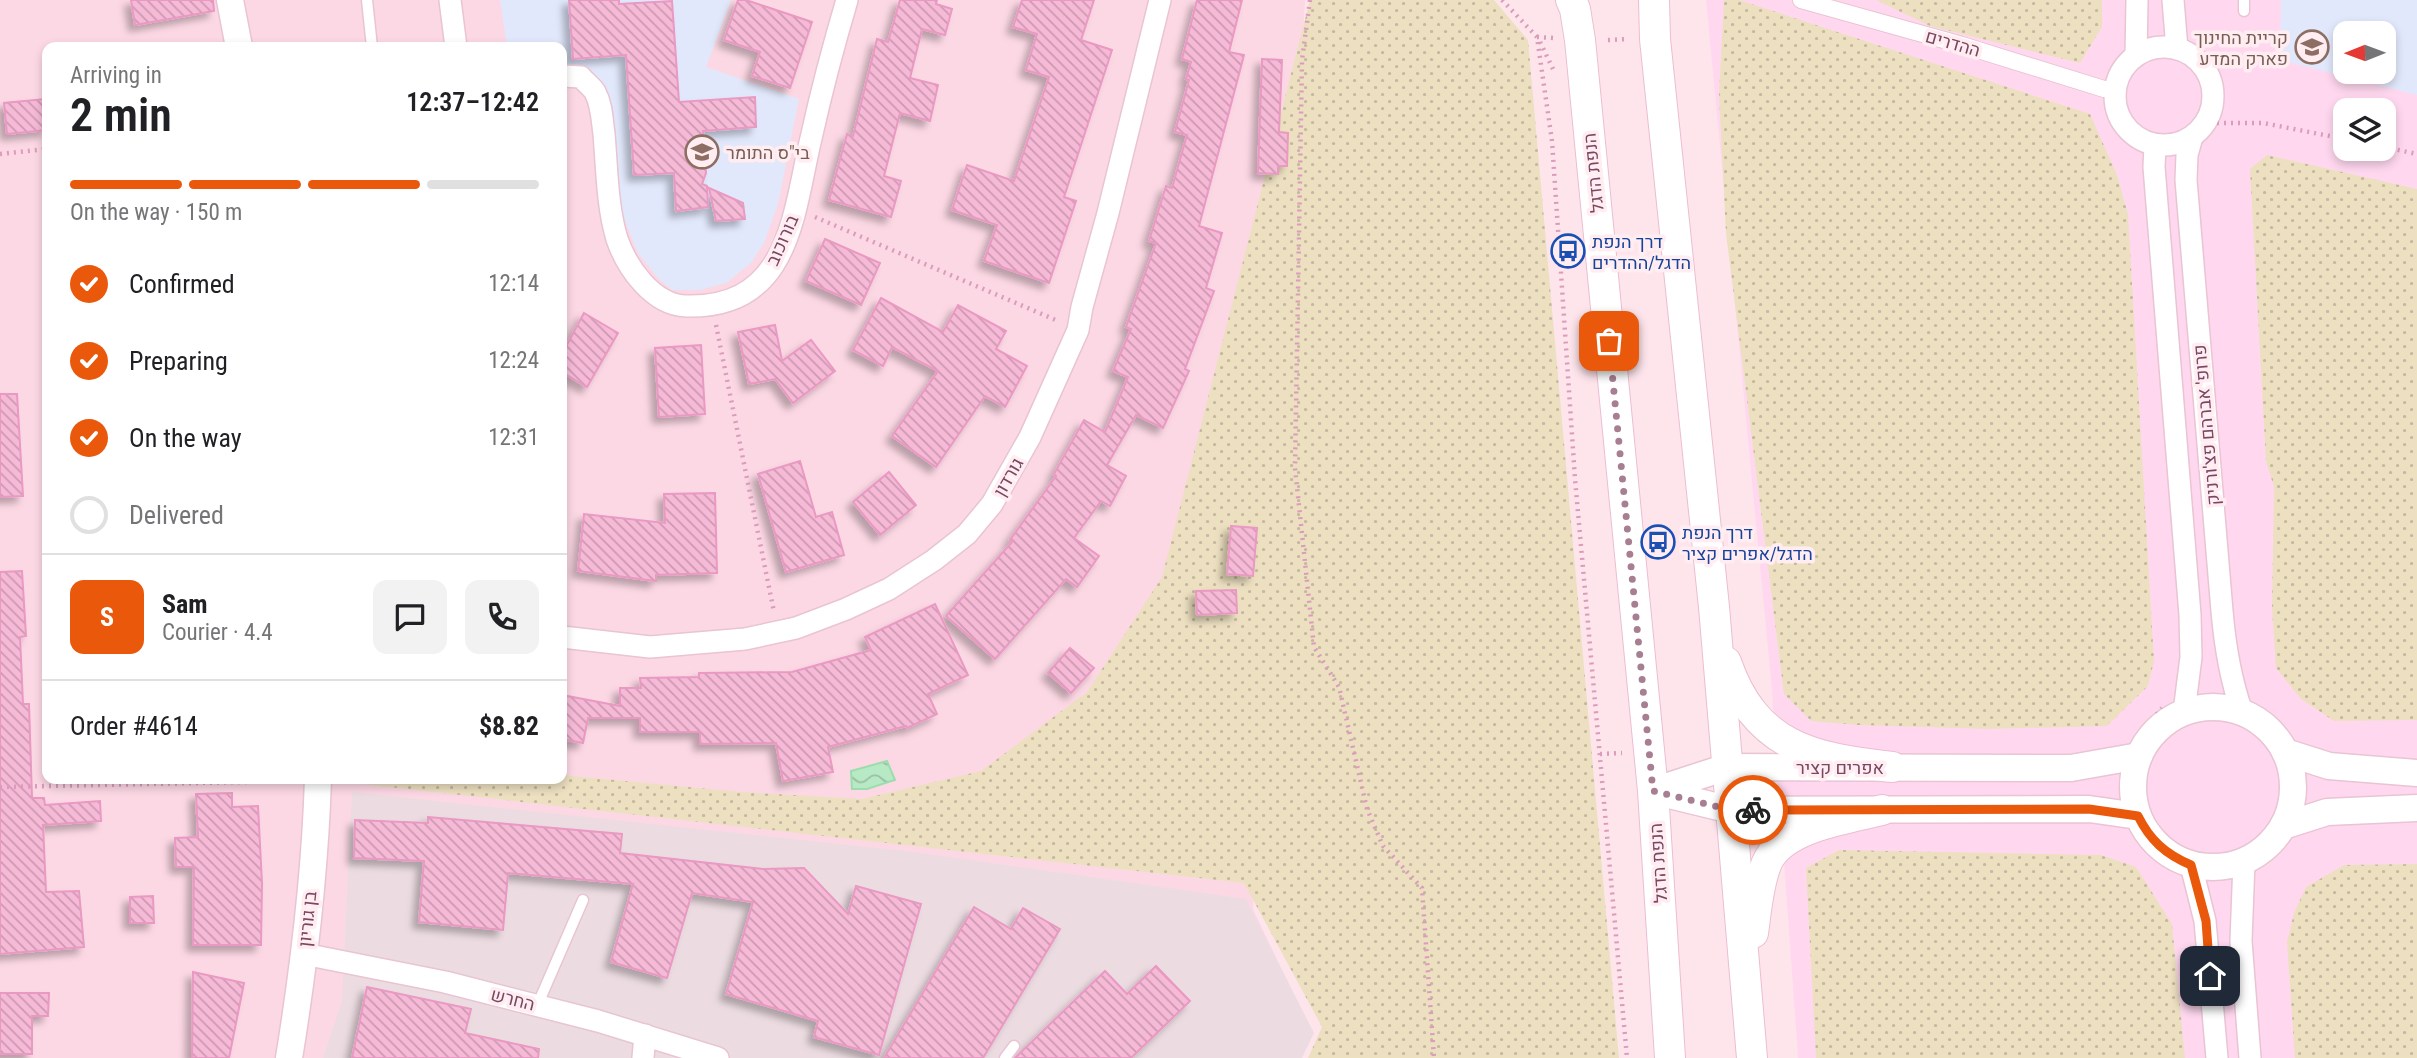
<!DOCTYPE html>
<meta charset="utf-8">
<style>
:root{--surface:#fff;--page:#f2f2f2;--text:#202124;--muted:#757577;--line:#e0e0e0;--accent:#ea580c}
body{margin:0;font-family:"Roboto Condensed",Heebo,sans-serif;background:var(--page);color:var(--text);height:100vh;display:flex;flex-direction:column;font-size:26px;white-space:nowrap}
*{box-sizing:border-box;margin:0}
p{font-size:23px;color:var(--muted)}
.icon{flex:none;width:38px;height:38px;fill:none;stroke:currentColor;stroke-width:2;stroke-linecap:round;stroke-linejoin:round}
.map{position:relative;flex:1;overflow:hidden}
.side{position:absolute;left:42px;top:42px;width:525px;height:742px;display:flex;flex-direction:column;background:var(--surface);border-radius:14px;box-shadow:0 4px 10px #0003}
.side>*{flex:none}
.needle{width:46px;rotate:269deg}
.tools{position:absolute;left:2333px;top:21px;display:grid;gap:14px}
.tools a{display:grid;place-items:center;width:63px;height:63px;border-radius:14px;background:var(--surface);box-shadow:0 4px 10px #0003;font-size:35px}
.pin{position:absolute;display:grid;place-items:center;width:60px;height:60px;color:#fff;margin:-30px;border-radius:14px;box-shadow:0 4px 10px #0006}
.courier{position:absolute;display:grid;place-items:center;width:70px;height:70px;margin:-35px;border:5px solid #ea580c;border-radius:50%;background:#fff;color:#222;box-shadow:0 2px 9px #0007}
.summary em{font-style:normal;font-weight:600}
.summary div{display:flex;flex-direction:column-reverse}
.summary{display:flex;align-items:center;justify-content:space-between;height:119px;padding:0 28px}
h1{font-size:46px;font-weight:600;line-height:52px}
.bar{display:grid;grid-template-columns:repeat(4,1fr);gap:10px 7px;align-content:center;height:84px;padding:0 28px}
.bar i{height:9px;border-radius:5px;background:var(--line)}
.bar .on{background:var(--accent)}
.bar p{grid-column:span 4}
.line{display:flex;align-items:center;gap:18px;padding:0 28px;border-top:2px solid var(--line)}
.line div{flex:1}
.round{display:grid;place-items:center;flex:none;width:74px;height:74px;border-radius:14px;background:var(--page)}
ol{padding:0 28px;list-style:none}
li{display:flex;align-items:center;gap:21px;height:77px}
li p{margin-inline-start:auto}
li .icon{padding:7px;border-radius:50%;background:var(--accent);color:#fff;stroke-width:4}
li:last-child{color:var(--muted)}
li i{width:38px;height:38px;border:4px solid var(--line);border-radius:50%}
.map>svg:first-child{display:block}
.residential{fill:#fcd8e4;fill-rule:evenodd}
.commercial{fill:#ffd8ef;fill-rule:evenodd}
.industrial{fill:#ecdce2}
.education{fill:#e1e8fb;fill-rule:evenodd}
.grass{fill:url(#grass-dots)}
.water{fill:url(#water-waves);stroke:#9cddad;stroke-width:2}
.building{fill:url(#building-back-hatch);stroke:#ea99c2;stroke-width:2;filter:url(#shadow)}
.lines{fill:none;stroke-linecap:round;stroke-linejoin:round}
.service-casing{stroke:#e9c4d3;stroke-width:13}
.pedestrian-casing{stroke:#e9c4d3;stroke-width:18}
.minor-casing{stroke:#e9c4d3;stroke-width:24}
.tertiary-casing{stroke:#e9c4d3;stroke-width:29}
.secondary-casing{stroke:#ebbed1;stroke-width:32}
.path{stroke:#db9cbc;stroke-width:4.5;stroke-dasharray:2 5;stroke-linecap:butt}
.service{stroke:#fff;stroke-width:10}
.pedestrian{stroke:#fff;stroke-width:16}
.minor{stroke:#fff;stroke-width:21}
.tertiary{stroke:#fff;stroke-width:26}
.secondary{stroke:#fff;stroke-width:30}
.done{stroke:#a87e92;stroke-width:7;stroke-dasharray:0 12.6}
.route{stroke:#ea580c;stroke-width:9}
.labels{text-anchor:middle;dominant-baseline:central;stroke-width:7;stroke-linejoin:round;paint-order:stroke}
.education-label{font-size:18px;fill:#785e54;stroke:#ffedf2;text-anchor:end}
.street-label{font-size:18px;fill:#7a4762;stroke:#ffedf2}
.transit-label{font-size:18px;fill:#164399;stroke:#ffedf2;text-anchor:start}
</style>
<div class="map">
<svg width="2417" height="1058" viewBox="0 0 2417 1058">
<defs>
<pattern id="grass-dots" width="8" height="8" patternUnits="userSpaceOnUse" patternTransform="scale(1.75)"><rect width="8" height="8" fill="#ede0c1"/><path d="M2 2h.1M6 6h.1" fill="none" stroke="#c5b7a0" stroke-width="1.8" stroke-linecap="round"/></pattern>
<pattern id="water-waves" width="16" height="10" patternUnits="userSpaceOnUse" patternTransform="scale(1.75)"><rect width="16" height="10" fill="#b7eac4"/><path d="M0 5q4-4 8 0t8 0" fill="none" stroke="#9abfa3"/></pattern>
<pattern id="building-back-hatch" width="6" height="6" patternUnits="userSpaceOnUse" patternTransform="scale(1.75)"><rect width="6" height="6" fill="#f6bad7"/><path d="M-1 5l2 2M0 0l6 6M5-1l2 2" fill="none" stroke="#cc99b2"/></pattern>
<filter id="shadow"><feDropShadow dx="-6" dy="6" stdDeviation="3.5" flood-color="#0004"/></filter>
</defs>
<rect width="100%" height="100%" fill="#fee5ec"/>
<path class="residential" d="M0,0H1305L1253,909L1311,1031L1299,1058H0ZM47,47H562V779H47Z"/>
<path class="commercial" d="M1706,0H2417V1058H1798L1771,681ZM2345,33H2384V72H2345ZM2345,110H2384V149H2345Z"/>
<path class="industrial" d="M352,792L913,852L1246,899L1314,1033L1302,1058H323L342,1001Z"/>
<g class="education">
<path d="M500,0H731L706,67L799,99L778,204L764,243L751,263L726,283L700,290H672L658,278L638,253L623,216L607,100L562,67V47H507Z"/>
<path d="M2281,0H2417V95L2280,60ZM2345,33H2384V72H2345Z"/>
</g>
<g class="grass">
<path d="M1310,0H1494L1528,40L1619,1058H1308L1322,1027L1244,883L353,783L355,779H562V775L741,792L862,799L981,771L1087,692L1162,577Z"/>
<path d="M1724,0H1739L2090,114L2117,175L2128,214L2154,661L2148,686L2107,726L1988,729L1858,725L1811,721L1784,694L1726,233L1719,94Z"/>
<path d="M1876,0H2102V27L2080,63L1930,26Z"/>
<path d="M2267,155L2417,189V720L2334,721L2301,699L2276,668L2272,609L2274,487L2266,461L2250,169Z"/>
<path d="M1839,850L2101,855L2136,867L2172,924L2185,1058H1816L1806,868Z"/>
<path d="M2417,864V1058H2295L2287,942L2294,913L2306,887L2344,865Z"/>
</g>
<path class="water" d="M887,761L895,780L867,789H852L851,771Z"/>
<g class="building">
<path d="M131,0H213L214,11L135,25Z"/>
<path d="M569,0H619V4L672,1L679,102L755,97L756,127L703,131L706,173L702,184L707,186L708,207L676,211L674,173L634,175L626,55L573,59Z"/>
<path d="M738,0H746L812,22L790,88L752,76L760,52L724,40Z"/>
<path d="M900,0H937L936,4L952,9L945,35L922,29L910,78L938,85L930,121L900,113L884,176L901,181L891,217L829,200L847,134L853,136L877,39L888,42Z"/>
<path d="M1022,0H1094L1081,40L1112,50L1064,197L1076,201L1049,283L984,261L997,225L952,210L967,165L1014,181L1049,77L1026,70L1037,34L1013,27Z"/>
<path d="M1197,0H1242L1229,52L1244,55L1199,226L1222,233L1206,288L1214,291L1185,369L1189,371L1163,428L1136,415L1107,465L1126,476L1110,506L1101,501L1074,538L1099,556L1077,587L1066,579L995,659L946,616L1013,541L1010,540L1056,476L1054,474L1084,420L1105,432L1128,377L1113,371L1131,329L1126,327L1156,243L1149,241L1166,186L1172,188L1187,135L1175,132L1189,80L1186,79L1191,62L1182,59Z"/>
<path d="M1262,59L1282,60L1279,132L1288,133L1287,166H1278V174L1258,173Z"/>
<path d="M45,99L47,130L7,134L4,103Z"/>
<path d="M709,188L743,203L745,219L716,221Z"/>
<path d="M825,239L880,263L861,305L806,281Z"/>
<path d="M881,298L943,332L958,305L1006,331L996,349L1027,366L1005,407L985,396L936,467L892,436L938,371L892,347L883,366L853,350Z"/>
<path d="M584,313L618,333L587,387L562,372V354Z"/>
<path d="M775,325L782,361L811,340L835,371L793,403L775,379L749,384L738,332Z"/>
<path d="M701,345L705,414L659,417L655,348Z"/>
<path d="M0,394H17L23,496L0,497Z"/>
<path d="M800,461L816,517L832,512L844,555L786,572L758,474Z"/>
<path d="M889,472L916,505L880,535L853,502Z"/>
<path d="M715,493L717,573L656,575V581L578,571L584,514L665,523L664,494Z"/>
<path d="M1231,526L1257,528L1253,576L1227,574Z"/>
<path d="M22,571L26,636L20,637L23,704H29L32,798H44L45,805L100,801L101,821L43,825L46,892L79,891L84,947L0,954V572Z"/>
<path d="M1236,590L1237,613L1197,615L1196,591Z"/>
<path d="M935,604L968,675L928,694L937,714L907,728L906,726L828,747L833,772L783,781L776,743L700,744V732H640V718H588L583,743L562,739V695L620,706V688H641L640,678L699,677V673L792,672L871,650L865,637Z"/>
<path d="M1070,648L1094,668L1071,693L1048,673Z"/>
<path d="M232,793V807L258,806L262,883L261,945H193L194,867H176L175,838L198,837L196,794Z"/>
<path d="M428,817L622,834L620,853L763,869L804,868L848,914L856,886L921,904L879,1055L814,1037L818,1021L726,994L753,902L692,893L667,978L611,962L633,884L508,873L503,930L419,922L424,861L354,858L355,820L428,823Z"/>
<path d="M153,896L154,923H130V897Z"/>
<path d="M974,907L1011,929L1023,908L1060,929L983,1058H884Z"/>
<path d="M1156,966L1190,1001L1131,1058H1015L1105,971L1127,994Z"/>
<path d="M193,972L244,983L229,1058H192Z"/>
<path d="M367,987L471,1009L465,1033L539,1049L538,1058H352Z"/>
<path d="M0,993H49L48,1016H32V1054H0Z"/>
</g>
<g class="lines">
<defs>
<g id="service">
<path d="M367,0L372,47"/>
<path d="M2244,0V11"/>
<path d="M537,1006L583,900"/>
<path d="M1005,1058L1014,1046"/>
</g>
<path id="pedestrian" d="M1801,0L1962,45L2104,89"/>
<g id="minor">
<path d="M450,0L456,47"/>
<path d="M2173,0L2177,49"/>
<circle cx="2164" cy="96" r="49"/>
<path d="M2136,56L2137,0"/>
<path d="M562,76L581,77C585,82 592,87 595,92C602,105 602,120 604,134C607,168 607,206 617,239C627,268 653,305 686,306C792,309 793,211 812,134C822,89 834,44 847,0"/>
<path d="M2192,137L2187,155L2186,180L2222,611C2225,646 2230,678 2242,712"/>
<path d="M2155,145L2154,167L2190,615L2191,657L2184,712"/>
<path d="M562,637L650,647L745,639L796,628L846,609L889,589L934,560L967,534L992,504L1030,437L1078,330L1082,307L1108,213L1160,0"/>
<path d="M2244,862L2241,941L2250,1058"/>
<path d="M2191,865L2205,921L2217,1058"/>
<path d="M304,954L445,982L598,1021L718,1058"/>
<path d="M643,1058L645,1035"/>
</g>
<g id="tertiary">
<path d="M230,0L239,47"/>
<circle cx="2213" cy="787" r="80"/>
<path d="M2285,752L2329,766L2417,773"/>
<path d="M1653,791L1727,767L2071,768L2139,756"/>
<path d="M1653,791L1731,810L2089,809L2138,816"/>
<path d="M2283,826L2327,812L2417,808"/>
<path d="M289,1058C304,966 315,872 318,779"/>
</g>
<g id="secondary">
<path d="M1571,0L1575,9L1580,40L1653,791L1670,1058"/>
<path d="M1654,0L1655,39L1714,607L1752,1058"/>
<path d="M1726,662C1755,747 1812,758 1892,767"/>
<path d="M1753,933C1756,913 1759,870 1772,854C1793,826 1849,818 1882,810"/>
</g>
</defs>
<use href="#service" class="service-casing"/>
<use href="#pedestrian" class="pedestrian-casing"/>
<use href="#minor" class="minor-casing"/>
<use href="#tertiary" class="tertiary-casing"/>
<use href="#secondary" class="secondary-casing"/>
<g class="path">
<path d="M1310,0L1302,60L1295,468L1314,647L1339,687L1367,809L1383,846L1422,888L1434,1058"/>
<path d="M1502,0L1537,37L1552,141L1575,479L1627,1058"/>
<path d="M1537,37L1554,38"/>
<path d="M1608,40L1627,39"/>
<path d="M1540,42L1553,69"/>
<path d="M2210,123H2263L2345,139"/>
<path d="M2384,147L2417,154"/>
<path d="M0,154L47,149"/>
<path d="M815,217L1058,321"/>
<path d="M716,325L774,612"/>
<path d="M2263,713L2278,730"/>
<path d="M2144,731L2162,708"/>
<path d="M1600,754L1622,753"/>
<path d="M0,787L293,781"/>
</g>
<use href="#service" class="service"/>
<use href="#pedestrian" class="pedestrian"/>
<use href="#minor" class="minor"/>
<use href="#tertiary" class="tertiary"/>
<use href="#secondary" class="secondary"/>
</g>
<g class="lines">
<path class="done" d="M1609,341L1653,791L1731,810H1753"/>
<path class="route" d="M1753,810L2089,809L2138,816C2150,840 2165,854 2191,865L2206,921L2210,976"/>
</g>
<defs>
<symbol id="school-ring" viewBox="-11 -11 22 22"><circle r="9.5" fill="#ffedf2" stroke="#8d6e63" stroke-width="1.5"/><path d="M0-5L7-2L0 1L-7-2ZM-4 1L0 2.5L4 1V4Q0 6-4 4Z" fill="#8d6e63"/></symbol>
<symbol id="bus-ring" viewBox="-11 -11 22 22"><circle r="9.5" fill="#ffedf2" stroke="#1a4fb4" stroke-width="1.5"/><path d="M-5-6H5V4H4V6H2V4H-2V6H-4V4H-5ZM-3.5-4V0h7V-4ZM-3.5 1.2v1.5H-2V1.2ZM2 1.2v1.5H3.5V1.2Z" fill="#1a4fb4"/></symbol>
</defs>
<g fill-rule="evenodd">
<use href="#school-ring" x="2293" y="28" width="38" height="38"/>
<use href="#school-ring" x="683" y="133" width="38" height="38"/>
<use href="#bus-ring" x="1549" y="232" width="38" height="38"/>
<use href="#bus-ring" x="1639" y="523" width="38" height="38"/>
</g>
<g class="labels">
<g class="education-label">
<text x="2288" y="37">קריית החינוך<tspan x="2288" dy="21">פארק המדע</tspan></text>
<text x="726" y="152" text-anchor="start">בי"ס התומר</text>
</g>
<g class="street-label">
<text transform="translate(1953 43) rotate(16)">ההדרים</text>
<text transform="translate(1593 173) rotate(-96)">הנפת הדגל</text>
<text transform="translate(782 240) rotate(-66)">בורוכוב</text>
<text transform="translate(2206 425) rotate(-95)">פרופ' אברהם פצ'ורניק</text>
<text transform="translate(1008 477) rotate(-60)">גורדון</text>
<text x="1840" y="767">אפרים קציר</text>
<text transform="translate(1658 863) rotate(-94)">הנפת הדגל</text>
<text transform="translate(307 919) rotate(-84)">בן גוריון</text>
<text transform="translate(513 999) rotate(14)">החרש</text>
</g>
<g class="transit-label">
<text x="1592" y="241">דרך הנפת<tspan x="1592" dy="21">הדגל/ההדרים</tspan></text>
<text x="1682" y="532">דרך הנפת<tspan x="1682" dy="21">הדגל/אפרים קציר</tspan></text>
</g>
</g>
</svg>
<div class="tools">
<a><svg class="needle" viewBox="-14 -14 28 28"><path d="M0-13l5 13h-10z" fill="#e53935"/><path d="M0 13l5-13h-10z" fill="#757577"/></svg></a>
<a><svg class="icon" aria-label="layers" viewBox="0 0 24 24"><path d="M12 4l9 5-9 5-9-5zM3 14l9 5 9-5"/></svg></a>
</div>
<div class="pin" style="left:1609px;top:341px;background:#ea580c"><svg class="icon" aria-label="bag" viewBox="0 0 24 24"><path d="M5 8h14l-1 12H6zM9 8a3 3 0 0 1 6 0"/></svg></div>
<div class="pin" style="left:2210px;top:976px;background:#1f2937"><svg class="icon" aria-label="home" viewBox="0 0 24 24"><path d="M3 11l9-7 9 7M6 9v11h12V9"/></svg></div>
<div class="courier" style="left:1753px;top:810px"><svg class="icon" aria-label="bike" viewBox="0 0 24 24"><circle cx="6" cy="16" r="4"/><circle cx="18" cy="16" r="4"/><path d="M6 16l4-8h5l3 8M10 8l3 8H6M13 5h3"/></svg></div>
<section class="side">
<div class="summary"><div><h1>2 min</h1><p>Arriving in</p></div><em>12:37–12:42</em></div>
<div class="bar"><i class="on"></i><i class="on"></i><i class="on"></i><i></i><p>On the way · 150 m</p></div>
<ol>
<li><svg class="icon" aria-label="check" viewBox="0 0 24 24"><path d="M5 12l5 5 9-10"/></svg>Confirmed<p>12:14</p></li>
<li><svg class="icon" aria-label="check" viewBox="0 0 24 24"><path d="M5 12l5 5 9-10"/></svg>Preparing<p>12:24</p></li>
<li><svg class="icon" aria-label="check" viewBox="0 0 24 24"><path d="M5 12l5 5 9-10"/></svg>On the way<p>12:31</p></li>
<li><i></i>Delivered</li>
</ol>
<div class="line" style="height:126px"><b class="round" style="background:var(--accent);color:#fff">S</b><div><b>Sam</b><p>Courier · 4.4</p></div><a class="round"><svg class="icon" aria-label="chat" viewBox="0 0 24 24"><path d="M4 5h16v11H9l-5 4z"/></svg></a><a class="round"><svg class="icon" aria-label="phone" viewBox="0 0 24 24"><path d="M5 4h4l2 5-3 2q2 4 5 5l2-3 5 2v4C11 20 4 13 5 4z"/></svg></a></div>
<div class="line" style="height:91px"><div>Order #4614</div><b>$8.82</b></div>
</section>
</div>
